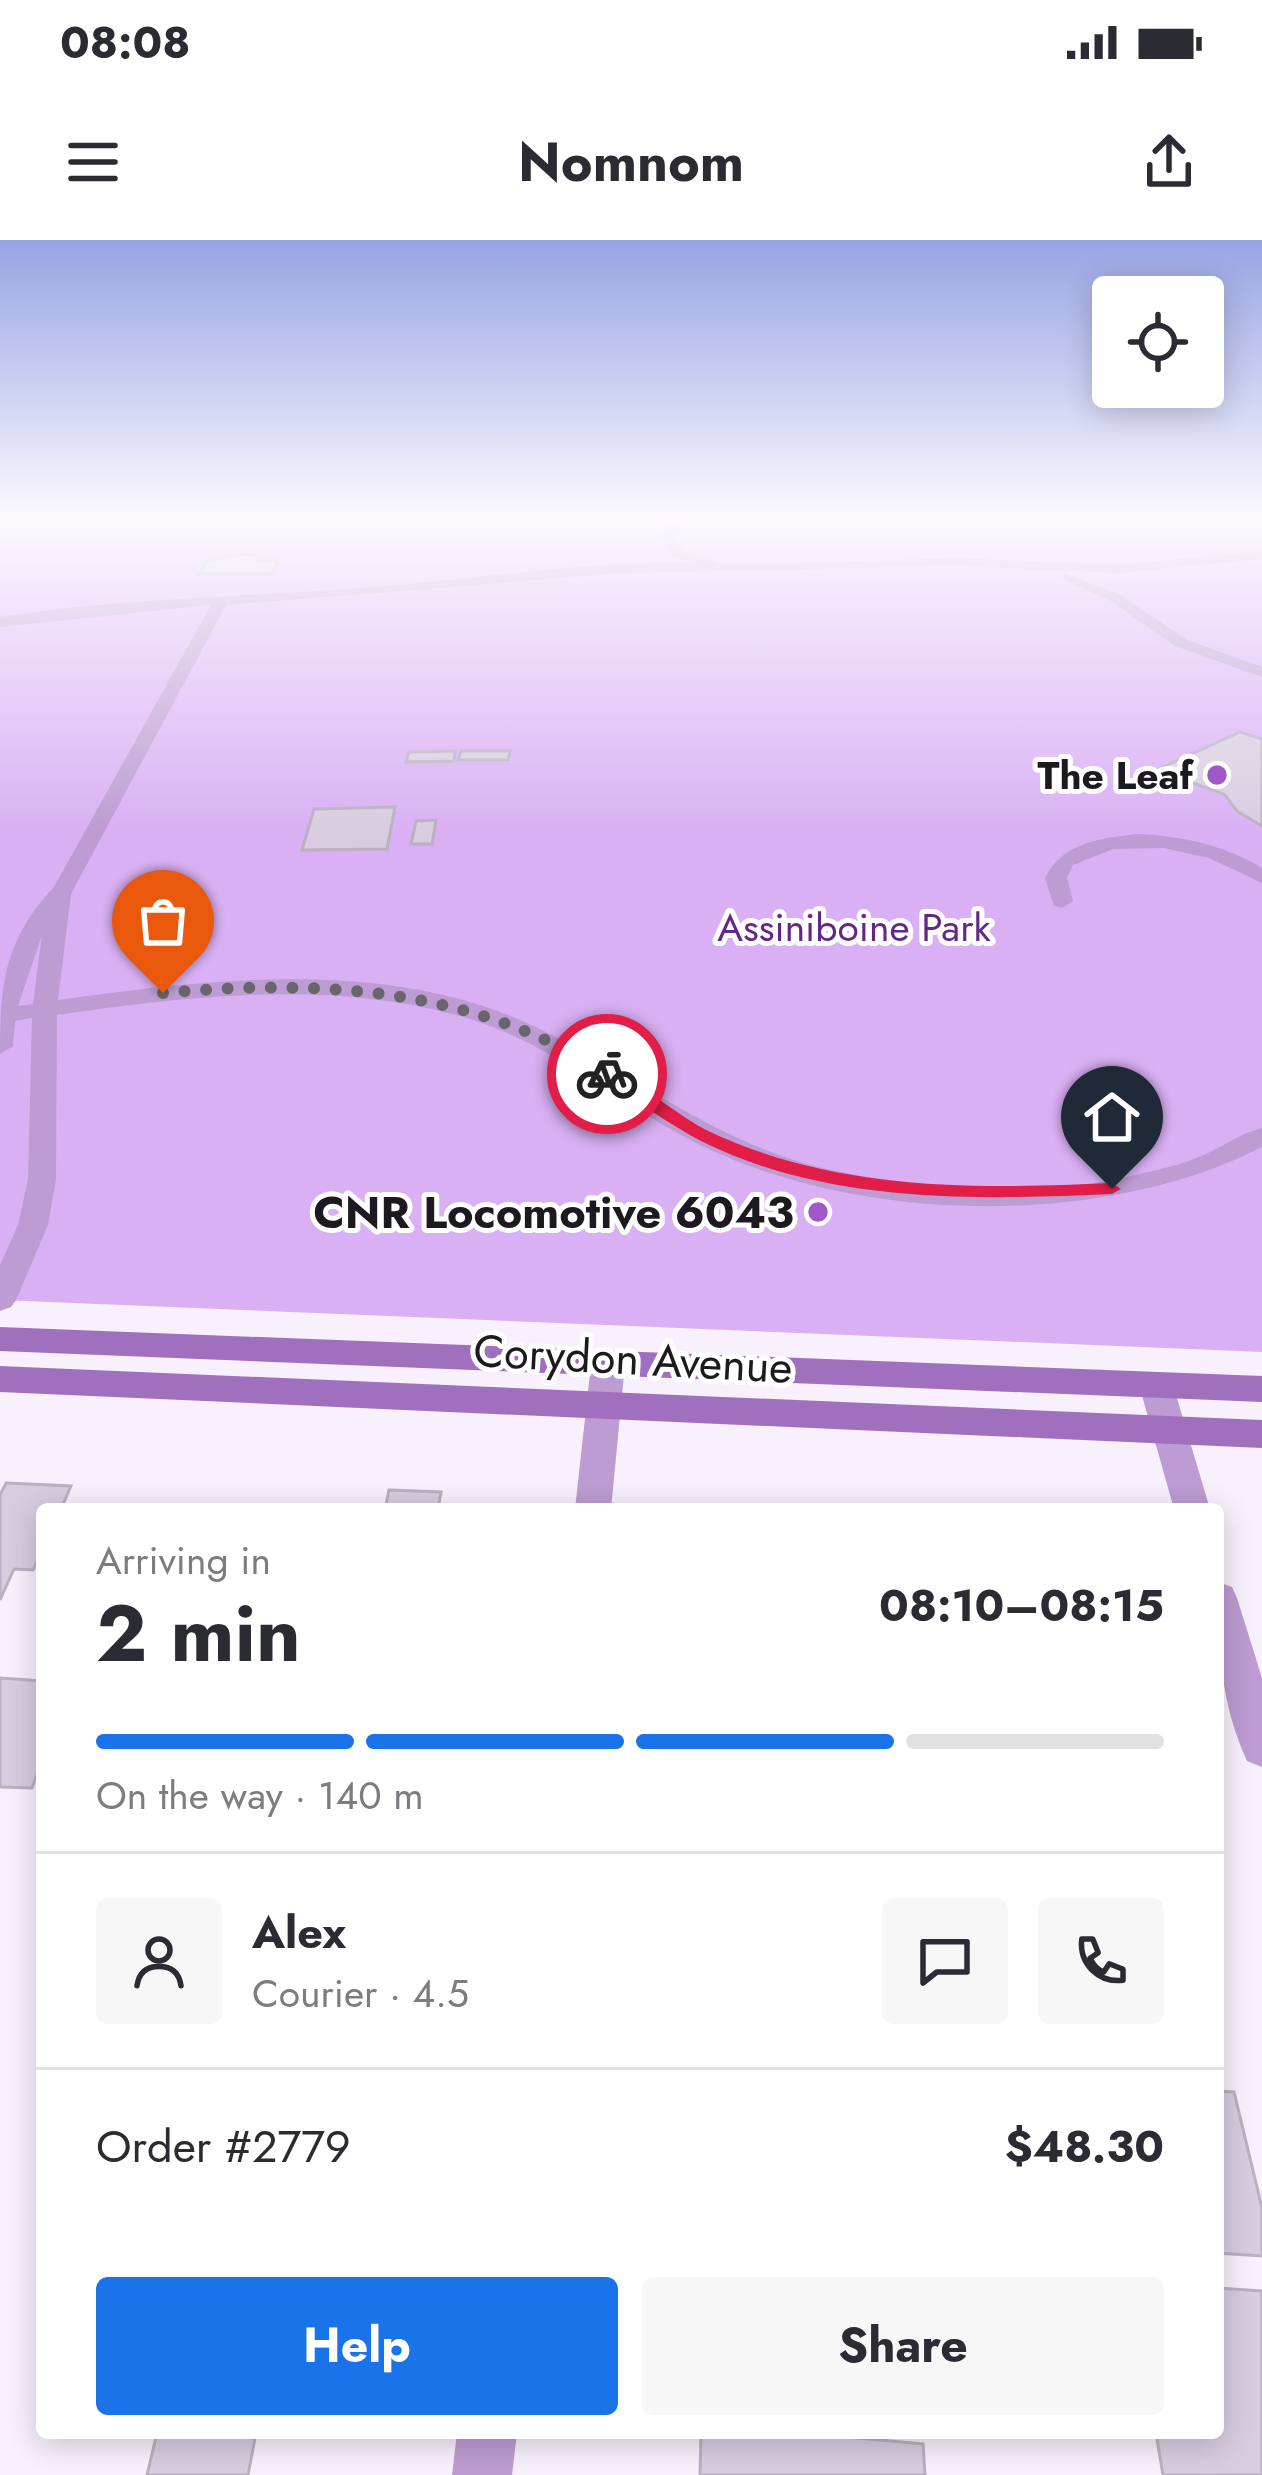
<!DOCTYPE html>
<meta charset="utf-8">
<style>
:root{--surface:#fff;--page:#f7f7f7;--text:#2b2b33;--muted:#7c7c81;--line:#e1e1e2;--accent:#1a73e8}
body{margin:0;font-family:Jost,sans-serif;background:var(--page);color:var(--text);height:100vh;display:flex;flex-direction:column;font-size:45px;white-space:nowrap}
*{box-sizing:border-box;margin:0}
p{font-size:39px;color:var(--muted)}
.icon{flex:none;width:66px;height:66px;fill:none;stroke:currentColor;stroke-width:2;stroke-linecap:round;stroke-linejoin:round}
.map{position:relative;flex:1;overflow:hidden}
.details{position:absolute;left:36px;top:1263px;width:1188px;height:936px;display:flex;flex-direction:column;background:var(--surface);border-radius:12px;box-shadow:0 6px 30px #0003}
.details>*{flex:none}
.tools{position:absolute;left:1092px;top:36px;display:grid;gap:24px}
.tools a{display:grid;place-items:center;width:132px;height:132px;border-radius:12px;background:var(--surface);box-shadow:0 6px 30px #0003;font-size:60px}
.pin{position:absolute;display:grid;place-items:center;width:102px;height:102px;color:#fff;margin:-123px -51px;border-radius:50% 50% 50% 0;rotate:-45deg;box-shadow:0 0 12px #0007}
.pin .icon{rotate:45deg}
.courier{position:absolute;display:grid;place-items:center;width:120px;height:120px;margin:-60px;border:9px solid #e11d48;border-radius:50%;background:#fff;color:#222;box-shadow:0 3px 15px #0007}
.head em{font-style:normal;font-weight:700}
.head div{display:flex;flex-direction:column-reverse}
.head{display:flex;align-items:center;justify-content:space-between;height:204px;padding:0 60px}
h1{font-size:78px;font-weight:700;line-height:90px}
.bar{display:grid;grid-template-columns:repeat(4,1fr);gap:18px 12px;align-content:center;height:144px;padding:0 60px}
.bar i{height:15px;border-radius:9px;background:var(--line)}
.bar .on{background:var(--accent)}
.bar p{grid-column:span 4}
.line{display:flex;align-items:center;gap:30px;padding:0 60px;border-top:3px solid var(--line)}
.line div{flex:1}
.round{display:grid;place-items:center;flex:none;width:126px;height:126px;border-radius:12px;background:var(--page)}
.button{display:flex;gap:24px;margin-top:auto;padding:24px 60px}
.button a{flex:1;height:138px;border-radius:12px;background:var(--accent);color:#fff;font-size:48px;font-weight:700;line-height:138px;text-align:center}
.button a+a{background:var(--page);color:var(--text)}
.status{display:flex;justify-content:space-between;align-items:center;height:84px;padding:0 60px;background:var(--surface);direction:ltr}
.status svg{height:33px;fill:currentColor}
header{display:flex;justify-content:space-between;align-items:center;height:156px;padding:0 60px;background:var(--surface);font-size:54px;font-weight:700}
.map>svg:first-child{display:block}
.green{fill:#d9b0f4}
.building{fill:#d8cde0;stroke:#bab0c2;stroke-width:3}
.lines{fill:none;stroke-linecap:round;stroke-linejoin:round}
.minor{fill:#bc9cd2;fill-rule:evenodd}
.secondary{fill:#a070bf;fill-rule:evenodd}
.route{fill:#e11d48}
.done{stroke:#6a656d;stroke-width:12;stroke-dasharray:0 21.6}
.poi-dot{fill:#a057ca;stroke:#fff;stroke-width:4.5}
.labels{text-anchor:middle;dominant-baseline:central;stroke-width:10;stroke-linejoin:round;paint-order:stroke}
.far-poi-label{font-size:39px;font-weight:bold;fill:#1d1920;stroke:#fff;text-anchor:end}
.far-park-label{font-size:39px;fill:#652785;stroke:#fff}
.poi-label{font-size:45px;font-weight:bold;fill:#1d1920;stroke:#fff;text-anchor:end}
.street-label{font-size:45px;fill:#1d1920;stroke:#fff}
</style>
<div class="status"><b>08:08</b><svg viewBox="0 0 49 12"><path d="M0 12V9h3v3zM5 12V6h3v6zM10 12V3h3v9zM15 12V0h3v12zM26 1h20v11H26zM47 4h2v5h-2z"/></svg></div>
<header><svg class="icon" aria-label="menu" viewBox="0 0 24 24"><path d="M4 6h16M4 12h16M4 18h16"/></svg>Nomnom<svg class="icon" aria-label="share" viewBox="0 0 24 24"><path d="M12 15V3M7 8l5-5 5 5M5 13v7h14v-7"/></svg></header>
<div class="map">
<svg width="1262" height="2235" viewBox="0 0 1262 2235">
<rect width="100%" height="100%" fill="#f8f1fd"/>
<path class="green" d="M0,279L1262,281V1112L0,1060Z"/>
<g class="building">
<path d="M246,314L260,316L258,320H279L271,334H199L208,320Z"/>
<path d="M1240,492L1262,499V586L1237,571L1224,554L1156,530Z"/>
<path d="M455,511L454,521L406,522L409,512Z"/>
<path d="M461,511H510L508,520H458Z"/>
<path d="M395,567L387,609L302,610L314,569Z"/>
<path d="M436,580L432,604H411L416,581Z"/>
<path d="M6,1243L71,1246L61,1269H42V1310L33,1330L14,1329L0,1360V1255Z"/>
<path d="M389,1250L441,1252L438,1269H385Z"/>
<path d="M0,1438L42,1441V1521L32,1548L0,1547Z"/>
<path d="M1218,1851L1234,1852L1262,1968V2016L1218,2013Z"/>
<path d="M1218,2048L1262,2051V2235H1163L1156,2193H1218Z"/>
<path d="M157,2193H256L248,2235H147Z"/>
<path d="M701,2193H802L923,2204L925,2235H700Z"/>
</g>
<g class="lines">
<g class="minor">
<path d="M674,279H687L675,296L682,310L720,324L745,325L955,318L1120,325L1262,311V319L1120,333L955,326L624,333L226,365L71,654L58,760C215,738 395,717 542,790C641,839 725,909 836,931C933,951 1047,958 1144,933C1161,929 1180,925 1196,918C1219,910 1238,894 1262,888V907C1102,989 857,984 696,903C615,862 546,798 456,775C326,740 188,756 57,775L56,939L48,985L16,1060L11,1067L0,1071V1025L18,985L28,939L32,778L15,781L13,806L0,814C0,745 4,700 54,647L211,365L0,387V377C124,358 249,357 374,347C480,339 586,321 693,323L672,316L662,296ZM42,695L33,764L18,766Z"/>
<path d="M1063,333L1119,354L1187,400L1262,427V437L1175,406L1109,360L1063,339Z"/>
<path d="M1138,594C1182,596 1224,605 1262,628V643L1209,618L1164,608L1113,609L1073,625L1067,638L1073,661L1062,668L1054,666L1045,638C1063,602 1101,598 1138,594Z"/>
<path d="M608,1112L620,1116L625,1124L611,1269H575L591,1124L596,1116Z"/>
<path d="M1156,1133L1168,1137L1173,1145L1210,1269H1174L1139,1145L1144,1137Z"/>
<path d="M1218,1342L1232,1347L1237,1358L1262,1438V1527L1247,1521C1220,1463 1218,1405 1218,1342Z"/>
<path d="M457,2193H517L512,2235H452Z"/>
</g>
<g class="secondary">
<path d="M0,1087L1262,1136V1162L0,1111Z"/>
<path d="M0,1126L1262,1180V1208L0,1152Z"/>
</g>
</g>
<linearGradient id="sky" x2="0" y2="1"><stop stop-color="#97a4e3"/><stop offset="0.47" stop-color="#fcf9fe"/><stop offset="1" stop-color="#fcf9fe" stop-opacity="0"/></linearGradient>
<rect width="1262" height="592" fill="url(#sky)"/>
<path class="route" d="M607,830C647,845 679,879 719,896C844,951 978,949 1112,943L1121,949L1112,954C976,960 829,964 703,902C668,884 635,859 602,838V831Z"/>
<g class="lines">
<path class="done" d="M163,753C319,739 473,747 607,834"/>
</g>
<g class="poi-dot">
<circle cx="1217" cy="535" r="12"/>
<circle cx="818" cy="972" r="12"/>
</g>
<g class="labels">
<g class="far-poi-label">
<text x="1193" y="535">The Leaf</text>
</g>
<g class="far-park-label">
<text x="854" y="687">Assiniboine Park</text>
</g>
<g class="poi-label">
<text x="794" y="972">CNR Locomotive 6043</text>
</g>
<g class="street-label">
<text transform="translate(633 1119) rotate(3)">Corydon Avenue</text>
</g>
</g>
</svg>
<div class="tools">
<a><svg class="icon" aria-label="locate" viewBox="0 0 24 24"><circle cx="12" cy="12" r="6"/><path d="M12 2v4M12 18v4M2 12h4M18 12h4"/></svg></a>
</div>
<div class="pin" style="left:163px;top:753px;background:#ea580c"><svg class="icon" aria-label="bag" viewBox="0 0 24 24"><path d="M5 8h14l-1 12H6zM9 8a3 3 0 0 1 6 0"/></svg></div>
<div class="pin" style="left:1112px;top:949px;background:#1f2937"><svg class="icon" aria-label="home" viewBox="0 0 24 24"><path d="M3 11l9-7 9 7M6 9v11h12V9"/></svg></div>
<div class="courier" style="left:607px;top:834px"><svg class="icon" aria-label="bike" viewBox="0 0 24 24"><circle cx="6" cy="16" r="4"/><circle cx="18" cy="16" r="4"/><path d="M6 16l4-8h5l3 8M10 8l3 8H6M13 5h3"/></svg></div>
<section class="details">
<div class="head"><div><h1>2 min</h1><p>Arriving in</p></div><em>08:10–08:15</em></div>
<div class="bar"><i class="on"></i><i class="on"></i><i class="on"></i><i></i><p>On the way · 140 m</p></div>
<div class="line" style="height:216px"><a class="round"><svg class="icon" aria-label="person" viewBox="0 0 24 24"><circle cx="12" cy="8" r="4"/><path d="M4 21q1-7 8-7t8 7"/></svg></a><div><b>Alex</b><p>Courier · 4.5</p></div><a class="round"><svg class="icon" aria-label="chat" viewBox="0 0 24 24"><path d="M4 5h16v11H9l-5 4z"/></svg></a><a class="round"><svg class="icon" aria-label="phone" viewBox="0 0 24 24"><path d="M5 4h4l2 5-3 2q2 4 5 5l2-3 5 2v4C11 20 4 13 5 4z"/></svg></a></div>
<div class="line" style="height:156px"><div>Order #2779</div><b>$48.30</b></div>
<div class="button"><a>Help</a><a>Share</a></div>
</section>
</div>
